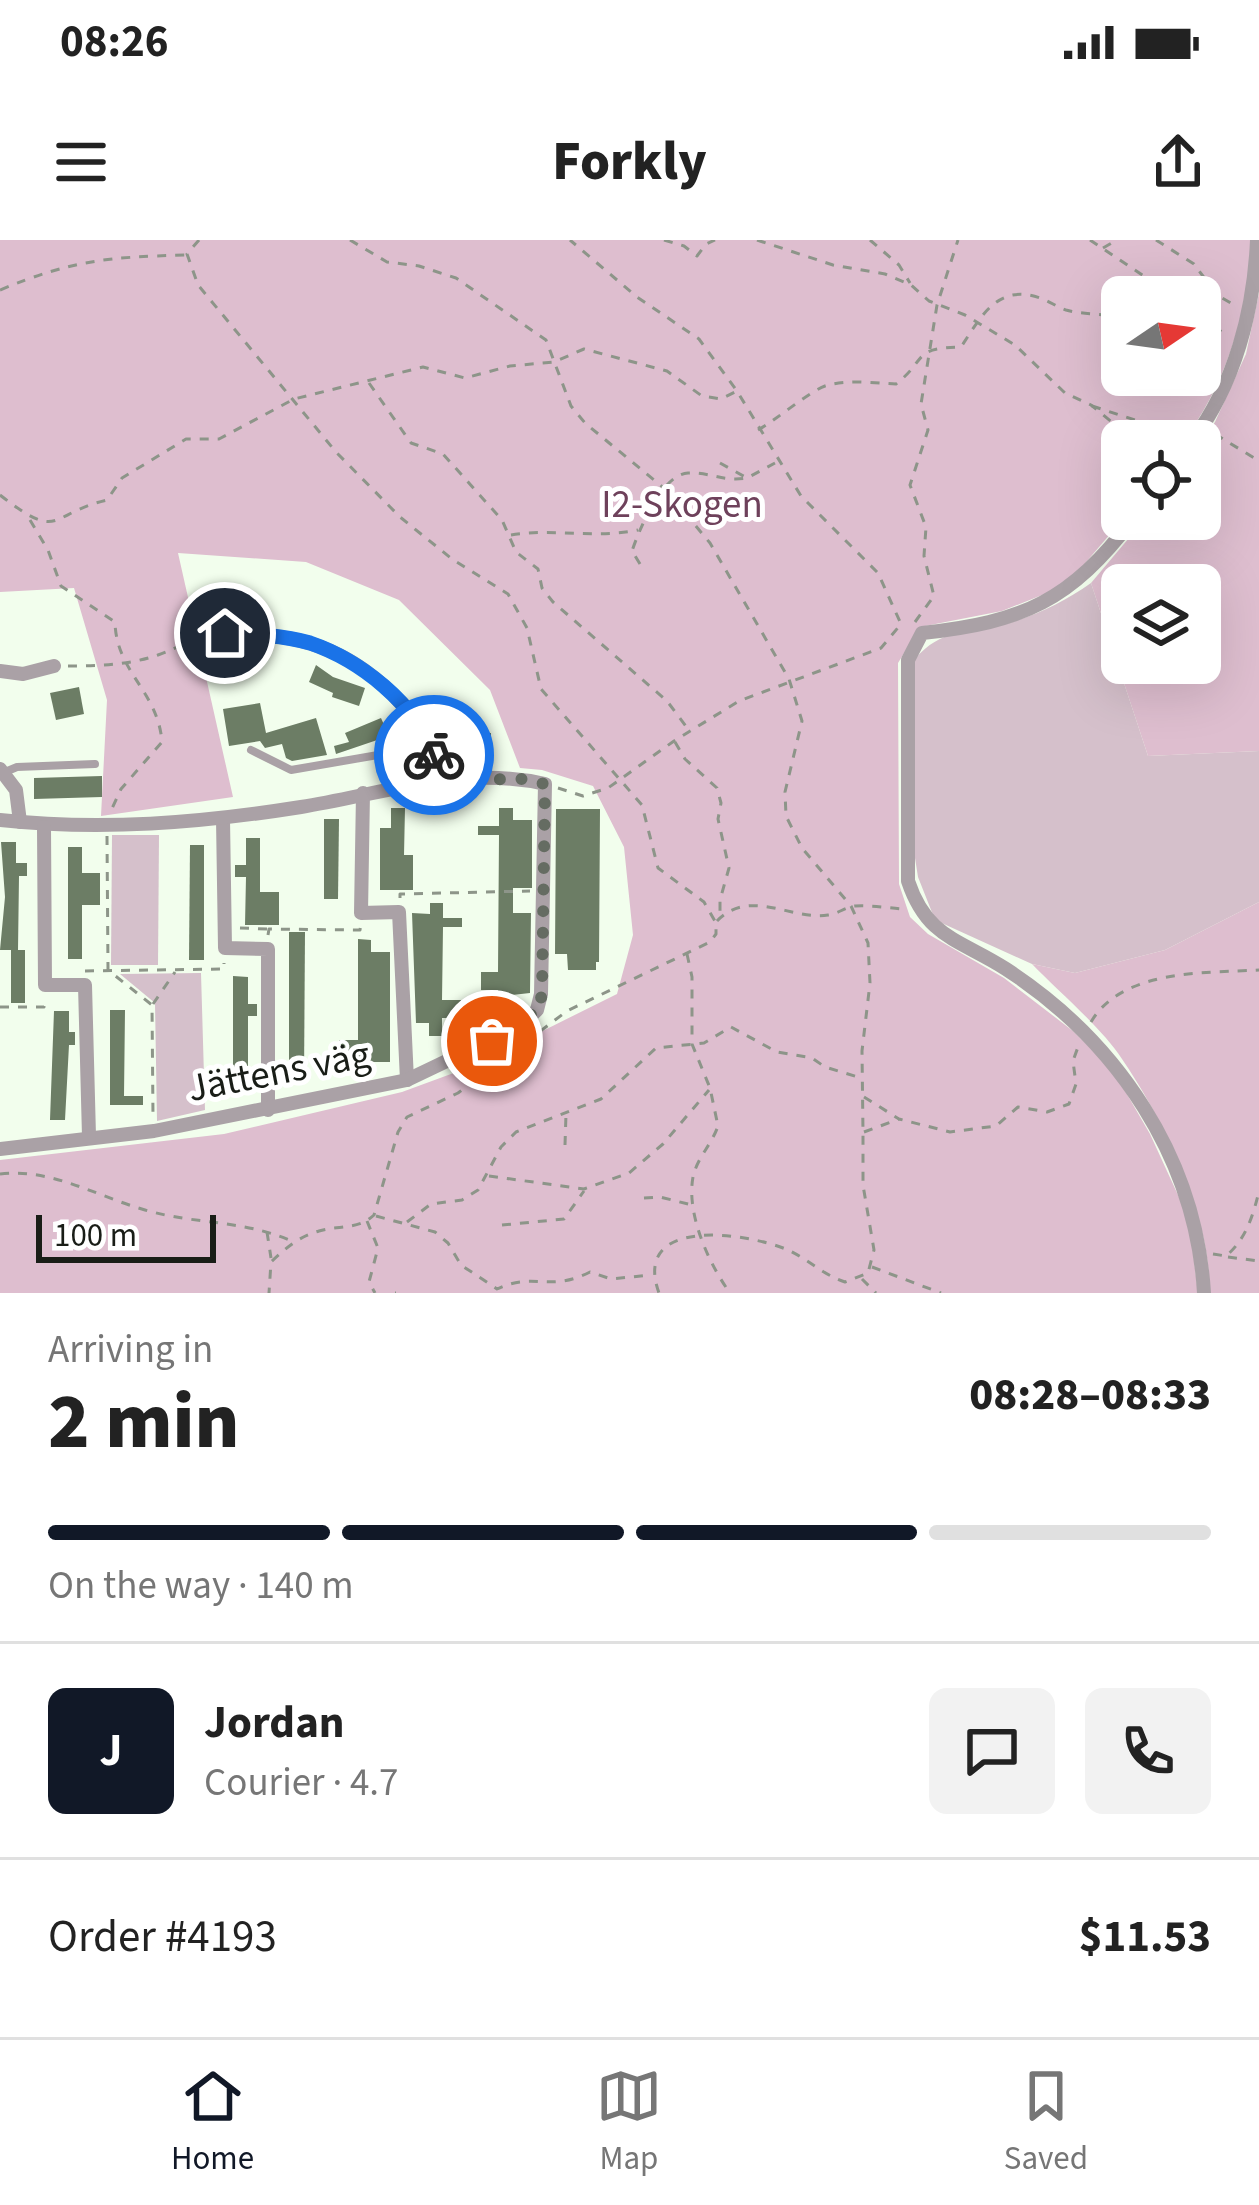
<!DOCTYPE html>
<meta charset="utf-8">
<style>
:root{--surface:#fff;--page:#f2f2f2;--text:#222;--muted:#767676;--line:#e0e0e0;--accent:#111827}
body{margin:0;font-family:"Source Sans 3",sans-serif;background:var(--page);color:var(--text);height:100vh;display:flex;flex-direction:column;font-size:45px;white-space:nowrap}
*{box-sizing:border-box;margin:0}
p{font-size:39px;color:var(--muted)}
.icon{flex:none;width:66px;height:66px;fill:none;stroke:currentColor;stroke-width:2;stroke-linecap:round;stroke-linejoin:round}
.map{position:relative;height:1053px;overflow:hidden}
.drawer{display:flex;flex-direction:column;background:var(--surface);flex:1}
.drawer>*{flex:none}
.needle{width:78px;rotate:77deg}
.buttons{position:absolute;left:1101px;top:36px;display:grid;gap:24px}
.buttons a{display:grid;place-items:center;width:120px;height:120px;border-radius:18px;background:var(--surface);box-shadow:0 12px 48px #0002;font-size:60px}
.scale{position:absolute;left:36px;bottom:30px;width:180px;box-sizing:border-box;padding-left:12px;border:6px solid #191d17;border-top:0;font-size:33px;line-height:42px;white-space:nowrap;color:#191d17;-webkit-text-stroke:9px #fff;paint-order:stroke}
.pin{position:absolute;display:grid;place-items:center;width:102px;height:102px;color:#fff;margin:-51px;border:6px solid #fff;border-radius:50%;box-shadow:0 3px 12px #0007}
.courier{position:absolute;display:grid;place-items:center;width:120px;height:120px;margin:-60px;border:9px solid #1a73e8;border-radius:50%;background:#fff;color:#222;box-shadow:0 3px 15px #0007}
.summary em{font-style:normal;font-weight:800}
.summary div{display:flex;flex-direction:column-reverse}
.summary{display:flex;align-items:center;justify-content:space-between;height:204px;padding:0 48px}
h1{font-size:78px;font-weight:800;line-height:90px}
.bar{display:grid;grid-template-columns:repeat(4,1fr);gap:18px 12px;align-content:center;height:144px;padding:0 48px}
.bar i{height:15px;border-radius:9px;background:var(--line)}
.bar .active{background:var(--accent)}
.bar p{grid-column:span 4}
.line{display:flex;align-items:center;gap:30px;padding:0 48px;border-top:3px solid var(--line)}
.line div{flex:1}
.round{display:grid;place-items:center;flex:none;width:126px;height:126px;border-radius:18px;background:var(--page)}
.status{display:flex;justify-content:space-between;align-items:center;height:84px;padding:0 60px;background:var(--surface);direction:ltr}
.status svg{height:33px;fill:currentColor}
header{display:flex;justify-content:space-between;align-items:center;height:156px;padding:0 48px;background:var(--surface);font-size:54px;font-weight:800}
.menu{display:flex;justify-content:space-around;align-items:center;height:168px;border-top:3px solid var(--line);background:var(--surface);font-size:33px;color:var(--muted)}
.menu a{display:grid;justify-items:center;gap:6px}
.menu .active{color:var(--accent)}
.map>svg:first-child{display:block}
.green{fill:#d5c0cb}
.forest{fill:#debecf;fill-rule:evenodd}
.building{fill:#6c7d65}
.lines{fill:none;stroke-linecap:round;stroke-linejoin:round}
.path{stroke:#8d9589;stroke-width:3;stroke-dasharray:9 9;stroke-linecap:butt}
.service{stroke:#aaa1a6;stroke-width:8}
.minor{stroke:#aaa1a6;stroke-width:14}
.done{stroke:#656c62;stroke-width:12;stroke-dasharray:0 21.6}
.route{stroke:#1a73e8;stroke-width:15}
.labels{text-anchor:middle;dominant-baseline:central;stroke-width:10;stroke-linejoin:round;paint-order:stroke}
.park-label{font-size:39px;fill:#6e415b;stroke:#fff}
.street-label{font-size:39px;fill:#191d17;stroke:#fff}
</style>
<div class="status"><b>08:26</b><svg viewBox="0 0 49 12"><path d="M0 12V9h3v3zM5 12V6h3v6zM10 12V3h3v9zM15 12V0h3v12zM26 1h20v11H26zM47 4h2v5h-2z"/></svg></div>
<header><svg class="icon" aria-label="menu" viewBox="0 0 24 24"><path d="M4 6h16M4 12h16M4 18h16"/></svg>Forkly<svg class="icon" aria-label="share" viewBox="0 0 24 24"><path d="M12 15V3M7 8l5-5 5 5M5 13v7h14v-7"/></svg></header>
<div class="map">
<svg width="1259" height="1053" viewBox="0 0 1259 1053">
<rect width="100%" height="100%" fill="#f2feed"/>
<g class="green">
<path d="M1091,343L1148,516L1259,511V662L1165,710L1075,733L1032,724L935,680L918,637L912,599L915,419C942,388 964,394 1002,385C1035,376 1064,362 1091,343Z"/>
<path d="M112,595H159L158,725H111Z"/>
<path d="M201,733L205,870L157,881L155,763L120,734Z"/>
</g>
<g class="forest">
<path d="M0,0H1251C1249,70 1226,145 1183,201H1122L1123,279L1075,335L1057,349L1002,371L920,387L898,423L899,644L910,677L928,694L1004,738L1073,791L1113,830L1150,894L1189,979L1198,1053H0V920L224,894L402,852L470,827L617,754L633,695L624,607L593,546L542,530L520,528L490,450L399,360L306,322L178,313L233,557L101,576L107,460L74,348L0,352ZM1122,57H1200V135H1122Z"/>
<path d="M1259,53V511L1148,516L1091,343L1145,279H1200V206L1215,182L1246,114ZM1122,345H1200V423H1122Z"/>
<path d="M1259,662V1053H1209C1213,980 1163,879 1122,819C1102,788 1059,752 1032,724L1075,733L1165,710Z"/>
</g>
<g class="building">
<path d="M316,425L333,437L365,448L359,466L332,457L333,453L309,442Z"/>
<path d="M79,447L84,474L56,480L50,453Z"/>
<path d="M260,463L266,493L316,478L327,515L292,521L286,518L282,504L265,508L260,501L229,506L223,469Z"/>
<path d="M381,478L389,496L336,514L334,506L349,502L345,493Z"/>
<path d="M462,479L470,492L491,493V508L459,513L446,488Z"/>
<path d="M102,536V557L34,559V538Z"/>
<path d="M391,568H405L404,615H413V650H380V588H391Z"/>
<path d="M499,568H513V580H532V648H513V673H531L530,753L512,755V768H498V750H481V732H498L499,595H478V586H499Z"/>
<path d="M556,569H600L599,722H596V730H568L567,714H555Z"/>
<path d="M324,579H339L338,659H324Z"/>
<path d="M246,598H260V652H279V685H245L246,637H235V625H246Z"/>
<path d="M1,602H16V623H27V636H19L18,710H25V763H11V710H0L5,657Z"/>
<path d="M190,605H204V720H189Z"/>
<path d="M68,607H82V633H100V665H82V719H68Z"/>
<path d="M430,663H443V678H462V687H443L442,760H461V778H442V796H429V783H416L412,673L430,674Z"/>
<path d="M289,692H305L304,840H289Z"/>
<path d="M358,699L371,700V712H390V822H371V835H358V817H339V800H358Z"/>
<path d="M233,736L248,737V764H257V776H248V851H233Z"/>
<path d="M110,770H125L124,856H143V865H110Z"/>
<path d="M54,771H69V792H75V805H69L65,880H50Z"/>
</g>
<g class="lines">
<g class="path">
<path d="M199,0L187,14L198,45L336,212L400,277L452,319L508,354L527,388L541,449L642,565L658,628L704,662L716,683V694L710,702L567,771L458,853L407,877L398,892L374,975C358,990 339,985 319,991C298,997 286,1008 271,1022L269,1053"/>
<path d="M350,0L387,22L419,26L456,38L546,100L571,166L585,183L665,249L710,303L789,439L802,481L785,552L786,576L802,608L851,666L868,703L870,743L862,811L863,893V945L874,1010L868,1033L845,1042C823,1035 808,1019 788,1010C746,992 631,976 659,1053"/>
<path d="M664,0L684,6L697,16L706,4L715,0"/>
<path d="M757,0L833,25L885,34L911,45L929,61L965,75L1015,105L1065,153L1091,165L1135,201"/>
<path d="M870,0L899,25L910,43"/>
<path d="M1090,0L1175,57"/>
<path d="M1156,0L1194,24L1217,55L1236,66"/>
<path d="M1103,8L1117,0"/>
<path d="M0,50C72,20 109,17 185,15"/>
<path d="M1200,75L1227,96"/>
<path d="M1200,86H1212"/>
<path d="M369,143L411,203L443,214L502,280L516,312L538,329L542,348L553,362L667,461L688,489"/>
<path d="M1092,166L1166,190H1187"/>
<path d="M758,190C776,180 810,151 825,146C847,139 873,143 896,144C928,119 911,108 961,107C981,77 997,43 1040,58C1049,61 1057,67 1066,70C1083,75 1104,73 1122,78"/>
<path d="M1215,194L1259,221"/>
<path d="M720,223L747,238L775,223"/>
<path d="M0,255C62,303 47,274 107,260L122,238L186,199H219L294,159L423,127L465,138L510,126L554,122L584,109L667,131L702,156L721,159L737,151"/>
<path d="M30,280L48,310L61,346L115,382C116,432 158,451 162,502L121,549L109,575"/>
<path d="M511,295C554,288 596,299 638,290"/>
<path d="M640,324L632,311C639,290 662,234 688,233C710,232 723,242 747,238"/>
<path d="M915,382L934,356L924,316L926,287L910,245L928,190L921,164L937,65L958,0"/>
<path d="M68,426C98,426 129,425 158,415C178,408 193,398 215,395"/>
<path d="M675,502L685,519L717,548L721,563L718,579L729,628L720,660V675"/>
<path d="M558,548L583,556L608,548L674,501L739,461L881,408L901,384L878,333L801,256L737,151L699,99L637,57L570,0"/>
<path d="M107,596L108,730L152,765L153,877"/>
<path d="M400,658V654L530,651"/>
<path d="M717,681C750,647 792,681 828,675C838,674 845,667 855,666C871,665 888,668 904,669"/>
<path d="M240,688L267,689"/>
<path d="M268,695L269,689L360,690L361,684"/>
<path d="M687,714L692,737V804L710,848L718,886C712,904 697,918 693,937C686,974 709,1024 730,1053"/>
<path d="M85,731L224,729V723"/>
<path d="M153,764L175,732"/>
<path d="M0,767H44L45,759"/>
<path d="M1091,782C1122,729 1205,733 1259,730"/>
<path d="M864,857L899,879L950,892L996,886L1018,867L1047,872L1069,864L1076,844L1073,821L1078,807"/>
<path d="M864,892L899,879"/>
<path d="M565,905L566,874"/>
<path d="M0,934C52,928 96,956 145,970C197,985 240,979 292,1001"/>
<path d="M489,936L584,949L629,933L663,904L709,850"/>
<path d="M644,958L660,957L692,965"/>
<path d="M376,976L435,992L448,1003L461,1025L497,1049C535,1031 549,1053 590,1032L611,1039L650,1035"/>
<path d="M367,981L378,1008L369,1042L375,1053"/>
<path d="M407,982L431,964L462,960L478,950L501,907L516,892L601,859L656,808L704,803L731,787L777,812L812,818L825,827L861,838"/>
<path d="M502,985L564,979L584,951"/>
<path d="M267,992L271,1018"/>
<path d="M1213,1014L1226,1016C1246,999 1253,976 1259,951"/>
<path d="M1228,1017L1259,1021"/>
<path d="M872,1027L941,1053"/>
<path d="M862,1039L876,1053"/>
<path d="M395,1053H396"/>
</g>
<g class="service">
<path d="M251,510L291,530L430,506"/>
<path d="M5,532L17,527L95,524"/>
</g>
<g class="minor">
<path d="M1192,201C1235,144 1254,70 1257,0"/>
<path d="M1133,279C1070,361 1024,382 922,393L908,420V641C927,698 959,699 1006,729C1118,802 1196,918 1204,1053"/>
<path d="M225,393C253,394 283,395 309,403C371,422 427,476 439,540"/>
<path d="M0,431L23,434L54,426"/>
<path d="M0,529L16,550L20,582"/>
<path d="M363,553L361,673L399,672L407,840"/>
<path d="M223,579L225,708L268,709V870"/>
<path d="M0,580C101,591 200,583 301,567C382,554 462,525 545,544L541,754L537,770L520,786L407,840L154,891L0,909"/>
<path d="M44,587L45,745H85L89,896"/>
</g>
</g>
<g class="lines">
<path class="done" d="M434,515L439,540L523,539L545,544L542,754L538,770L492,801"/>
<path class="route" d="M225,393C253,394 283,395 310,403C360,420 416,464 434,515"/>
</g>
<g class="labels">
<g class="park-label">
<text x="682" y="265">I2-Skogen</text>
</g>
<g class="street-label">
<text transform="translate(279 832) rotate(-11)">Jättens väg</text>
</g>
</g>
</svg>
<div class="buttons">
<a><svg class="needle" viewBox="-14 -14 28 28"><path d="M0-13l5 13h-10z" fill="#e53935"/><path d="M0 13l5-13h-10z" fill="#767676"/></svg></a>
<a><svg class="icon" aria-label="locate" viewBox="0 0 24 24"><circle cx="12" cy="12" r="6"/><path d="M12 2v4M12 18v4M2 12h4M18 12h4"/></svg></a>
<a><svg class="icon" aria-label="layers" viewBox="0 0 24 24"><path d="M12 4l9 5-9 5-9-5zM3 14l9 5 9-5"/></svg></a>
</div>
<div class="scale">100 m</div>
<div class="pin" style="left:492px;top:801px;background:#ea580c"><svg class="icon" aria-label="bag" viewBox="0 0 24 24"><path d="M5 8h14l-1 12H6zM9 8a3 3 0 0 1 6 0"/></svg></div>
<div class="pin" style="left:225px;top:393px;background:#1f2937"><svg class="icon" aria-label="home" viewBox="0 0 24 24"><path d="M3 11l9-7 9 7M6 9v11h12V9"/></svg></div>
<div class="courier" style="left:434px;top:515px"><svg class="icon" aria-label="bike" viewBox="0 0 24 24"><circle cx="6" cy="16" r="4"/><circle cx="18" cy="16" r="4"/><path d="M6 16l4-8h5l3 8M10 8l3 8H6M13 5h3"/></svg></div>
</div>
<section class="drawer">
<div class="summary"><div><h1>2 min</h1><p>Arriving in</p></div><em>08:28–08:33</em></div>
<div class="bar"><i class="active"></i><i class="active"></i><i class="active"></i><i></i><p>On the way · 140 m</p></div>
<div class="line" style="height:216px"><b class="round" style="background:var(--accent);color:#fff">J</b><div><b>Jordan</b><p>Courier · 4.7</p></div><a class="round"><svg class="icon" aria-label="chat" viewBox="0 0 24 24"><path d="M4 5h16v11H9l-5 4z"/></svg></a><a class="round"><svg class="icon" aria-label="phone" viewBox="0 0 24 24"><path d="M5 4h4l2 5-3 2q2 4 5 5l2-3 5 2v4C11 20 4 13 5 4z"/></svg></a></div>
<div class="line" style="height:156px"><div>Order #4193</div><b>$11.53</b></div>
</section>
<nav class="menu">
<a class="active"><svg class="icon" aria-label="home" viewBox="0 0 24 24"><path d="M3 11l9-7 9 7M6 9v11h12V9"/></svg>Home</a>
<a><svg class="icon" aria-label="map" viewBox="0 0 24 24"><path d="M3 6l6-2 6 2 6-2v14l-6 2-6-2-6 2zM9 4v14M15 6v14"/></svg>Map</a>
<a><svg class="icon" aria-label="saved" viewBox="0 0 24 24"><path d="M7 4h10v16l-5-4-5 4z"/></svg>Saved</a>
</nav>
